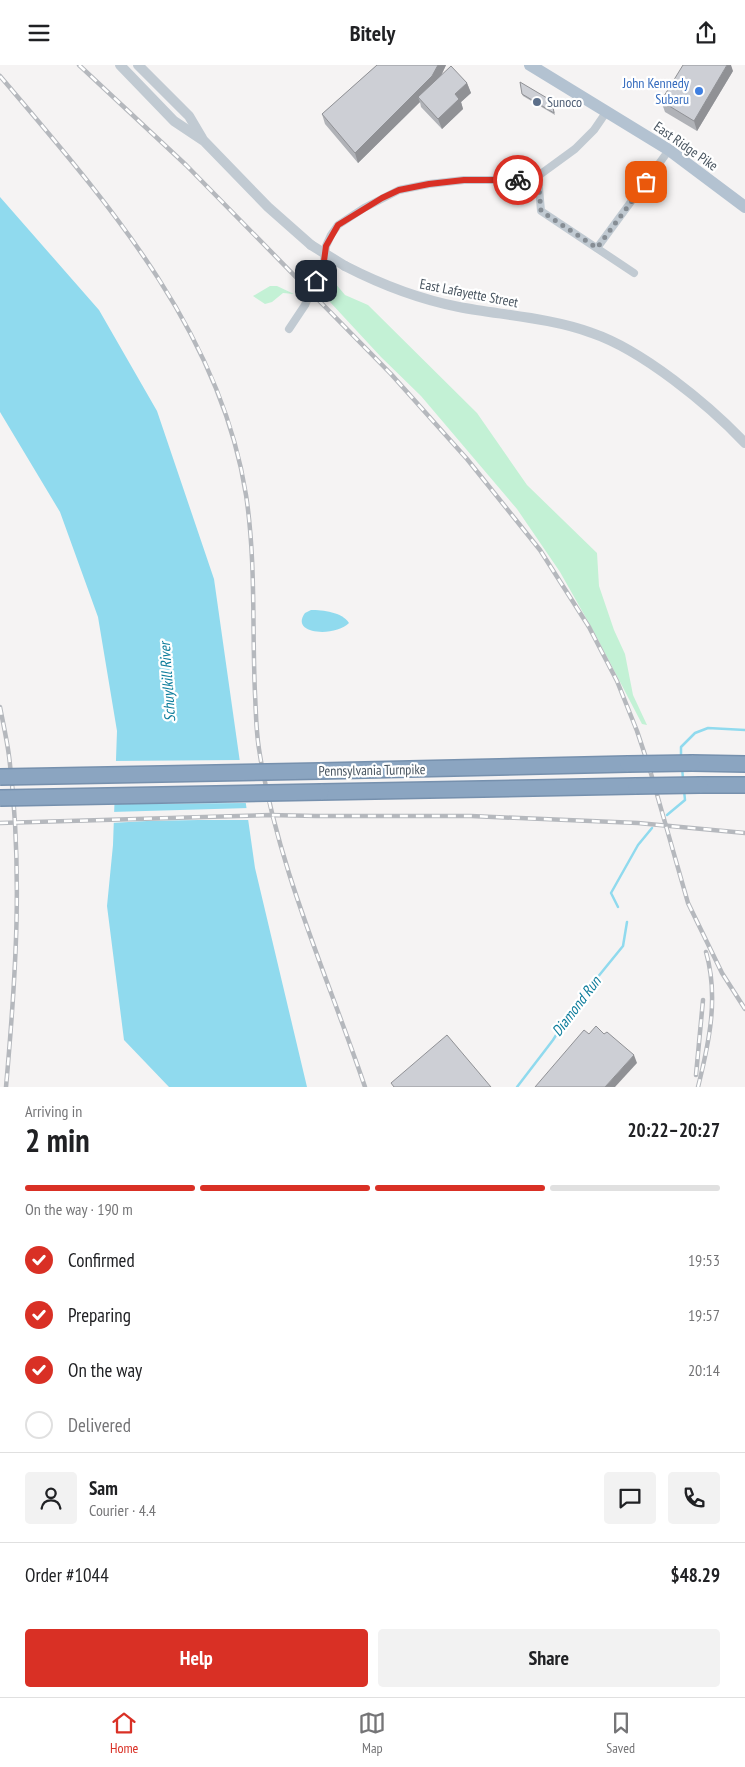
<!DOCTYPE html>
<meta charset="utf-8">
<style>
:root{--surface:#fff;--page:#f2f2f2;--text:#202124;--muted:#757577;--line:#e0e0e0;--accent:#d93025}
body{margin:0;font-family:"PT Sans Narrow",sans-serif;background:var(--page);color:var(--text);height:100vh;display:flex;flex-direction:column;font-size:19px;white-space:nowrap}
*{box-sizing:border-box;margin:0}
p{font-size:16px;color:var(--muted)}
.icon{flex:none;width:28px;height:28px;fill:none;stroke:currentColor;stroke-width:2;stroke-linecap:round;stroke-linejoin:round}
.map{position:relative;height:1022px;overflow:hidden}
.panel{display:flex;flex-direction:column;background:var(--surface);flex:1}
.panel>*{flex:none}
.pin{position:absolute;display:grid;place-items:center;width:42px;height:42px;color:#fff;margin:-21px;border-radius:10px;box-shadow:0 2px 8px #0006}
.courier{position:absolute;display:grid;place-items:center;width:50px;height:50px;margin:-25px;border:4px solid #d93025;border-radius:50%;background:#fff;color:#222;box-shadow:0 1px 6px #0007}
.head em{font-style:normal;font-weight:700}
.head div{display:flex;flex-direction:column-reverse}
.head{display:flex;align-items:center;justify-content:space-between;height:85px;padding:0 25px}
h1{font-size:32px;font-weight:700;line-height:38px}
.bar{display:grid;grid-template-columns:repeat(4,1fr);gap:8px 5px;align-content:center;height:60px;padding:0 25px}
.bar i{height:6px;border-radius:4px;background:var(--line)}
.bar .active{background:var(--accent)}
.bar p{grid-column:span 4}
.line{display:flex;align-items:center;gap:12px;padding:0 25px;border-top:1px solid var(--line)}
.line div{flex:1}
.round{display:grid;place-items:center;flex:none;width:52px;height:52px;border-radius:5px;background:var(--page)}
ol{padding:0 25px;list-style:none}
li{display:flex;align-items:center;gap:15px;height:55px}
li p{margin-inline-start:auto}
li .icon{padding:5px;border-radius:50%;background:var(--accent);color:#fff;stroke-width:4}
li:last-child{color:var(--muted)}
li i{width:28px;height:28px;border:2px solid var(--line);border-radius:50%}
.primary-button{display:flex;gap:10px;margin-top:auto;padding:10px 25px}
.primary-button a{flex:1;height:58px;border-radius:5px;background:var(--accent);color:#fff;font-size:20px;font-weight:700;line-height:58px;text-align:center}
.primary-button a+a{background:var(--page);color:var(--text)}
header{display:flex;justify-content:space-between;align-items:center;height:65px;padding:0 25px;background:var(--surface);font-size:22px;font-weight:700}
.dock{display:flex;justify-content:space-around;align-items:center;height:70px;border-top:1px solid var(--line);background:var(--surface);font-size:14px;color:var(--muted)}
.dock a{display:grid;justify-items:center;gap:2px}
.dock .active{color:var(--accent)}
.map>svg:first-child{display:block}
.green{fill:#c3f1d5}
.water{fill:#90daee}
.pier{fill:#f5f3f3}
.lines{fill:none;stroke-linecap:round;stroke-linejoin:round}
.stream{stroke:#90daee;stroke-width:2.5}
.minor-tunnel{stroke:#caccce;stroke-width:8;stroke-dasharray:8 4;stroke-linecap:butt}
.motorway-casing{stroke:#7690ad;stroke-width:18}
.minor{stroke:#c1cad2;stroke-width:8}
.tertiary{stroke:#c1cad2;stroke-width:10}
.primary{stroke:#b3c2d1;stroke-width:12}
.motorway{stroke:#8ba5c1;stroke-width:15}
.rail-casing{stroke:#b5b8bd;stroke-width:4.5}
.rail{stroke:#fff;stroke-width:2.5;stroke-dasharray:8;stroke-linecap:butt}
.motorway-bridge-casing{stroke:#7690ad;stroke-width:18;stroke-linecap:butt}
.tertiary-bridge{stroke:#c1cad2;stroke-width:10}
.motorway-bridge{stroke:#8ba5c1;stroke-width:15}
.wall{fill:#b0b2b7}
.shaded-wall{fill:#909195}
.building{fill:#cdcfd5;stroke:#909195}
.done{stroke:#868d94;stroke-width:5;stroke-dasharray:0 9}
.route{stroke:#d93025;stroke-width:6}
.shop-dot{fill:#3f7fe0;stroke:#fff;stroke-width:2}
.service-dot{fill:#5c6f8a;stroke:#fff;stroke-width:2}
.labels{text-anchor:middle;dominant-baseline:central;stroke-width:4.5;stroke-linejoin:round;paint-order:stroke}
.shop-label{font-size:14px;fill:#366cbe;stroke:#fff;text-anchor:end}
.service-label{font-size:14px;fill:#4e5e75;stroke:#fff;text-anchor:start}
.street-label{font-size:14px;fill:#4a5661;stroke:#fff}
.water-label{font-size:15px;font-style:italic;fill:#0c7c9b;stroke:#fff}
</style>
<header><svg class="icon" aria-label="menu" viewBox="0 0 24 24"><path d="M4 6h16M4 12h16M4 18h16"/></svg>Bitely<svg class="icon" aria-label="share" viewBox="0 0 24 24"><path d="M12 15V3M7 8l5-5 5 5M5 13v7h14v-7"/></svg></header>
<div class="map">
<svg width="745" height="1022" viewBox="0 0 745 1022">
<rect width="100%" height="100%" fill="#f5f3f3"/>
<g class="green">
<path d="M323,209L330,212L345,230L368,240L477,348L527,420L597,488L599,521L614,565L625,589L633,630L647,660L642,659L594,567L560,507L517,444L421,331L381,292L330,237L319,219Z"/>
<path d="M270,221H277L294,229L283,228L272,237L265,239L253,231Z"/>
</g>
<g class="water">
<path d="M0,132L99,245L157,346L214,514L255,803L307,1022H169L124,975L107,841L113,780L117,666L98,552L60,447L0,347Z"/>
<path d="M311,545C323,545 342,547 349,558C336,572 289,570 305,548Z"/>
</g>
<g class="pier">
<path d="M242,695L248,738L112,739L113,696Z"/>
<path d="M249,743L250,755H198V749V755L147,756V751V756L111,758V747Z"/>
</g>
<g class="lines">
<g class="stream">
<path d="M681,692V682L695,668L708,663L745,665"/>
<path d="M682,702L683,714"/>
<path d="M667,750L685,735L684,725"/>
<path d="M618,842L611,828L638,780L652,763"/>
<path d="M517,1022L553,975L575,940L623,881L627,857"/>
</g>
<path class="minor-tunnel" d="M305,240L316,216"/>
<defs>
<g id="motorway">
<path d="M692,698L745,699"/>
<path d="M320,706L628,699"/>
<path d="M700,720H745"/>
<path d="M321,727L636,721"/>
</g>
</defs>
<use href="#motorway" class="motorway-casing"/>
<g class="minor">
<path d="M538,111L541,146L634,208"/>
<path d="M597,183L669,85"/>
<path d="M316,216L324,196L326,181L331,170L338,160L364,143L399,125L429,119L464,115H527L538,111L575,84L594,65L607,46"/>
<path d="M289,264L305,240"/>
</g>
<g class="tertiary">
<path d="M120,0L174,56L204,76L268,142L311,180"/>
<path d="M138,0L189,51L202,73"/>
<path d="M345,201C382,220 418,234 459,242C501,250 552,253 592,268C642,285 708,339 745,378"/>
</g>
<path class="primary" d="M530,0L669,85L745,142"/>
<use href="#motorway" class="motorway"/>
<defs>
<g id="rail">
<path d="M79,0L186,100L391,309L467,394L540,485L589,562L617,616L637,666L650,705L688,838L722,908L745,944"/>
<path d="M0,11C105,135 220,264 246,430C256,496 252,563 255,629C256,647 256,666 259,684C277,801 327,910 365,1022"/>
<path d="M0,642C3,658 7,675 9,691C23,804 16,910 6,1022"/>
<path d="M0,758L270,750L316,751H471L638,758L745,768"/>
<path d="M696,1010L703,935"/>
<path d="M698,1022C709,978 719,932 706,887"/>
</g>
</defs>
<use href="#rail" class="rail-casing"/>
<use href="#rail" class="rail"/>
<defs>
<g id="motorway-bridge">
<path d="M628,699L692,698"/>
<path d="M0,712L320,706"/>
<path d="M636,721L700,720"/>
<path d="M0,733L321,727"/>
</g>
</defs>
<use href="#motorway-bridge" class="motorway-bridge-casing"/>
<path class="tertiary-bridge" d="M311,180L345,201"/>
<use href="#motorway-bridge" class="motorway-bridge"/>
</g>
<g class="wall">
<path d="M377,0H446L442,9L467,18L471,28L461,37L463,44L442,64L421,42L420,37L358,98L325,59L322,49Z"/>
<path d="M733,6L697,66L665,47L661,36Z"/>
<path d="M522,29L552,36L555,50L523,31Z"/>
</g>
<g class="shaded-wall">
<path d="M438,0H446L436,21L418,32L420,37L358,98L355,88Z"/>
<path d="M727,0H731L733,6L697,66L694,56Z"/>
<path d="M467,18L471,28L461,37L463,44L442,64L438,54L455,29Z"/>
<path d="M634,990L637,998L615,1022H605Z"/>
</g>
<g class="building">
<path d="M377,0H438L432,11L355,88L322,49Z"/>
<path d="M683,0H727L694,56L661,36Z"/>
<path d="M451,1L467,18L455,29L459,34L438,54L418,32Z"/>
<path d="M520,17L552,36L554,48L522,29Z"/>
<path d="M596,961L604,969L607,967L634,990L605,1022H535L584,965L589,969Z"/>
<path d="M447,970L491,1022H394L391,1018Z"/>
</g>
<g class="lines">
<path class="done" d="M518,115L527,116L538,112L541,146L597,183L646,117"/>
<path class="route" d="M316,216L324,196L326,181L338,160L382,133L399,125L429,119L464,115H518"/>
</g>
<circle class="shop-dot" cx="699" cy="26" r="5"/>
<circle class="service-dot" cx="537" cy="37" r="5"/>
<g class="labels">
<g class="shop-label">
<text x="689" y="18">John Kennedy<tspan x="689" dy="16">Subaru</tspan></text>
</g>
<g class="service-label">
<text x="547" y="37">Sunoco</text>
</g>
<g class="street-label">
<text transform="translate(686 81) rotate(35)">East Ridge Pike</text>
<text transform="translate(469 228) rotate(11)">East Lafayette Street</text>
<text transform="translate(372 705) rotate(-1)">Pennsylvania Turnpike</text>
</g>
<g class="water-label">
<text transform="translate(167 617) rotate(-94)">Schuylkill River</text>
<text transform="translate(576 941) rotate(-53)">Diamond Run</text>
</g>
</g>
</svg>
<div class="pin" style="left:646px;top:117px;background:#ea580c"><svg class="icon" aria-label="bag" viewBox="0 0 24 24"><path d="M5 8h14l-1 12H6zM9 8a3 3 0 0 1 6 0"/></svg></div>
<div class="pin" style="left:316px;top:216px;background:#1f2937"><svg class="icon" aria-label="home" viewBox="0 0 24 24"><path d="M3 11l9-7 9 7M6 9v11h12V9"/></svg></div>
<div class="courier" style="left:518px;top:115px"><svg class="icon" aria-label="bike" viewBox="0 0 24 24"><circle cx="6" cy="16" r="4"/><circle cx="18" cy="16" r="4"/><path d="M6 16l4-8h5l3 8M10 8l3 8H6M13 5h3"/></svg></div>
</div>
<section class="panel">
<div class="head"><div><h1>2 min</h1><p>Arriving in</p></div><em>20:22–20:27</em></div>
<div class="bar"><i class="active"></i><i class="active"></i><i class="active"></i><i></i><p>On the way · 190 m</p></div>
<ol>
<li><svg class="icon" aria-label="check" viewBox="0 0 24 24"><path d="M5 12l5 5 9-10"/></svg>Confirmed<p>19:53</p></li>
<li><svg class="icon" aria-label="check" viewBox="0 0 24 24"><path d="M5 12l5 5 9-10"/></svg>Preparing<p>19:57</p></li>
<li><svg class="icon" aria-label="check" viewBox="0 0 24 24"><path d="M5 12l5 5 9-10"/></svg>On the way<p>20:14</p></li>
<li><i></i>Delivered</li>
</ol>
<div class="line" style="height:90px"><a class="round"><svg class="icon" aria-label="person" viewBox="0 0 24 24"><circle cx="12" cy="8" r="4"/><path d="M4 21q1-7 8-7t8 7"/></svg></a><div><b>Sam</b><p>Courier · 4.4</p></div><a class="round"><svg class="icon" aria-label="chat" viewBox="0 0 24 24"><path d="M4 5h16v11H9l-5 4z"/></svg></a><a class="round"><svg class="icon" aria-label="phone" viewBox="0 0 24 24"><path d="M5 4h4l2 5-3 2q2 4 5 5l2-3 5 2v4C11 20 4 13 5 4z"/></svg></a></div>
<div class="line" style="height:65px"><div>Order #1044</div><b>$48.29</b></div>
<div class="primary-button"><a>Help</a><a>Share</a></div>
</section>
<nav class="dock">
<a class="active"><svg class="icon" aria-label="home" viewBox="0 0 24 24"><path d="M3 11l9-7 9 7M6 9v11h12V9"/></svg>Home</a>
<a><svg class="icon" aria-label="map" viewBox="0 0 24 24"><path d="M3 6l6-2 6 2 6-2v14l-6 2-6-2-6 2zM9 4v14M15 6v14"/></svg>Map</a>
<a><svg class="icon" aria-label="saved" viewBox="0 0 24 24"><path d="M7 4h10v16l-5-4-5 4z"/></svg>Saved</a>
</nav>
